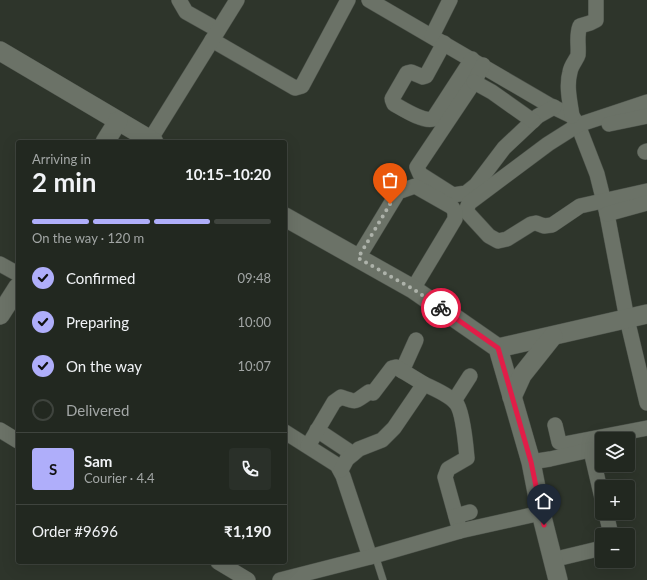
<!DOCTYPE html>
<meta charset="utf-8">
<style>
:root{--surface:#222820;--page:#2a3029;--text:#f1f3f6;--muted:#a2a6a5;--line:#3f443e;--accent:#afaefa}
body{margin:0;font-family:Lato,sans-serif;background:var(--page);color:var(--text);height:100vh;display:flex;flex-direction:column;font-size:15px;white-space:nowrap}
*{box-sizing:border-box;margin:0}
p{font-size:13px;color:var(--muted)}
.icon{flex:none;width:22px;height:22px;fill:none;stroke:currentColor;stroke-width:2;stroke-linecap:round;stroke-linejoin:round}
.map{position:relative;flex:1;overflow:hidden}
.panel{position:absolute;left:16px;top:140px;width:271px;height:424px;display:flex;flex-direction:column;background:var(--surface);border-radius:4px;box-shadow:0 4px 16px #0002,0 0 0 1px var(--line)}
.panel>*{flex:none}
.buttons{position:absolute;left:595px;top:432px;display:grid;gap:8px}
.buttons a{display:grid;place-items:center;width:40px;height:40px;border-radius:4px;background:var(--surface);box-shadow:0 4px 16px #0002,0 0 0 1px var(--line);font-size:20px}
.pin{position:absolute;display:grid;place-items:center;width:34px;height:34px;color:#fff;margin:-41px -17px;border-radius:50% 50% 50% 0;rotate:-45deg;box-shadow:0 0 4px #0007}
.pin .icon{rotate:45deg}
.courier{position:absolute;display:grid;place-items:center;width:40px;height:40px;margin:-20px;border:3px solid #e11d48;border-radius:50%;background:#fff;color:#222;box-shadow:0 1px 5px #0007}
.headline em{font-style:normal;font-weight:700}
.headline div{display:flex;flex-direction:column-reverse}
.headline{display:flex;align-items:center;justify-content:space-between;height:68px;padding:0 16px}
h1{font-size:26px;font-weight:700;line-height:30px}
.bar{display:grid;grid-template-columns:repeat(4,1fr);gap:6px 4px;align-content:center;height:48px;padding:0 16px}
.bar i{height:5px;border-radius:3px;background:var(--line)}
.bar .on{background:var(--accent)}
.bar p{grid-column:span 4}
.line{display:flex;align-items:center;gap:10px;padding:0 16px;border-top:1px solid var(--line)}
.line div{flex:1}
.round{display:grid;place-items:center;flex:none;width:42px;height:42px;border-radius:4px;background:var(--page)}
ol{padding:0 16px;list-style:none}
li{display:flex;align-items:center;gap:12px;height:44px}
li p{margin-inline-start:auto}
li .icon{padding:4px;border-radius:50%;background:var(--accent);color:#111;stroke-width:4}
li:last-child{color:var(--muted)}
li i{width:22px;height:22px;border:2px solid var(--line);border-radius:50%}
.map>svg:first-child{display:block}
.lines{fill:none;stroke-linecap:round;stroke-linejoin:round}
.service-casing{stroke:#4b5149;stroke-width:8}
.minor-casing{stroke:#4b5149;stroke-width:16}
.tertiary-casing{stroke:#4b5149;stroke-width:20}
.service{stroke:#6b7267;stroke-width:7}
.minor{stroke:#6b7267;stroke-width:15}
.tertiary{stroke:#6b7267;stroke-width:19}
.done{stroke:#adb2aa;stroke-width:4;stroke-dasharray:0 7.2}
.route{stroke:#e11d48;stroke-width:5}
</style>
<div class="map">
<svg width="647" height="580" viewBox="0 0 647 580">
<rect width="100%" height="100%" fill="#2e352b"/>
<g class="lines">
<defs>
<path id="service" d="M375,555L383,580"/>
<g id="minor">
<path d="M179,0L186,12L218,30"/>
<path d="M369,0L549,105L572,116L578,125L597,174L607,214L627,319L647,403"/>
<path d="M432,36L450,0"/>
<path d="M212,40L295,88L302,86L348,0"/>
<path d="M444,43L426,76L423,77L411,72L407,73L392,99L394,104C403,109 423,122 433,119L472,59"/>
<path d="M483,65L474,82L417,167L420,174L453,195L466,193L476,185L504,148L538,116L554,107"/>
<path d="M474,82L492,92L533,121"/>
<path d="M647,102L578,125L548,144L469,203L466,211L489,236L498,241L507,239L531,224L536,223L544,226L552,225L580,206L647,191"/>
<path d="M572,116C570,102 566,86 570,72C571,65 577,59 578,55C579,45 576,36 580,26L590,23L596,20V0"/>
<path d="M609,124L647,116"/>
<path d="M150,140L237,0"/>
<path d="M645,152L647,151"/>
<path d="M607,214L647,203"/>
<path d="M358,258L398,192L415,186L452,207L455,212V219L413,289"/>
<path d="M0,264L18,274"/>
<path d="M402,371L416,340"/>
<path d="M454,401L470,376"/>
<path d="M555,425L559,442L564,444L647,428"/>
<path d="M0,430L18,441"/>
<path d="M317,430L353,454"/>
<path d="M285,432L337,465L343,476L370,557"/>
<path d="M308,446L334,402L341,397C358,403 354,402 369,392L373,393L392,368L396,367L424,384"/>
<path d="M531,462L550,459L590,450L591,451L602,498"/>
<path d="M341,470L347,459L359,449L382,440L394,428L424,384C433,388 450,396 456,403C463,411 466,447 467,458L448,469L445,477L460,531"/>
<path d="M606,513L611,535"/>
<path d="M456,516L470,512"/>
<path d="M552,560L602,548"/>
<path d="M218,562L248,580"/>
<path d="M280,580L370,557L460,531L541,513"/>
</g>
<g id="tertiary">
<path d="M0,51L154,142"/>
<path d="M105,142L118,121"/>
<path d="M285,217L413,289L498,348L531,462L541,513L558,580"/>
<path d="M0,315L18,287"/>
<path d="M498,348L647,314"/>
<path d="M512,397L522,375L553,336"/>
</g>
</defs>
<use href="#service" class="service-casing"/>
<use href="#minor" class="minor-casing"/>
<use href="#tertiary" class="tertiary-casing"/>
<use href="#service" class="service"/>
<use href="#minor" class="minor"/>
<use href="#tertiary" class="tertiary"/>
</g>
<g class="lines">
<path class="done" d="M390,204L358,258L413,289L441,308"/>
<path class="route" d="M441,308L498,348L531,462L544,525"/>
</g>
</svg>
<div class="buttons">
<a><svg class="icon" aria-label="layers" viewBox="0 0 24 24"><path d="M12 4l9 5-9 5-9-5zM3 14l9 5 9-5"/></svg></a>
<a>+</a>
<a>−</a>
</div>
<div class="pin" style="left:390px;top:204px;background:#ea580c"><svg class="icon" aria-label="bag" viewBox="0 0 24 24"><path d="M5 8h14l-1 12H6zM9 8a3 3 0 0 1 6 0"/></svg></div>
<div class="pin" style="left:544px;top:525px;background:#1f2937"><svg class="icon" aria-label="home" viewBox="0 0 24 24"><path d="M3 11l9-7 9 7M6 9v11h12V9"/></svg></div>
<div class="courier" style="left:441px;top:308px"><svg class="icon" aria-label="bike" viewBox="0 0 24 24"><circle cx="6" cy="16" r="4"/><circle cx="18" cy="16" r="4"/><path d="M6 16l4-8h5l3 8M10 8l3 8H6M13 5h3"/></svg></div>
<section class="panel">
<div class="headline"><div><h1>2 min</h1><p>Arriving in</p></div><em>10:15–10:20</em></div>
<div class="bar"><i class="on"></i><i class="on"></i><i class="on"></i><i></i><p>On the way · 120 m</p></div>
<ol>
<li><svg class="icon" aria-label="check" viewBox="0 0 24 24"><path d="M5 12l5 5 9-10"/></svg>Confirmed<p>09:48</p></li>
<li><svg class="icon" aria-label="check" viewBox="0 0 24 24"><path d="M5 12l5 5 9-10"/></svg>Preparing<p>10:00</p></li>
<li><svg class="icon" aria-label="check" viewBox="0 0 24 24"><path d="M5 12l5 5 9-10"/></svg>On the way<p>10:07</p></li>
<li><i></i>Delivered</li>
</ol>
<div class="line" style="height:72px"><b class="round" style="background:var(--accent);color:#111">S</b><div><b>Sam</b><p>Courier · 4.4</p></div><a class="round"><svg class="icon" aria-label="phone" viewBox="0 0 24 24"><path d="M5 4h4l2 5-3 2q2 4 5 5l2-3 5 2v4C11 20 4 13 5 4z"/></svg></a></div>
<div class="line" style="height:52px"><div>Order #9696</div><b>₹1,190</b></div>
</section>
</div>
